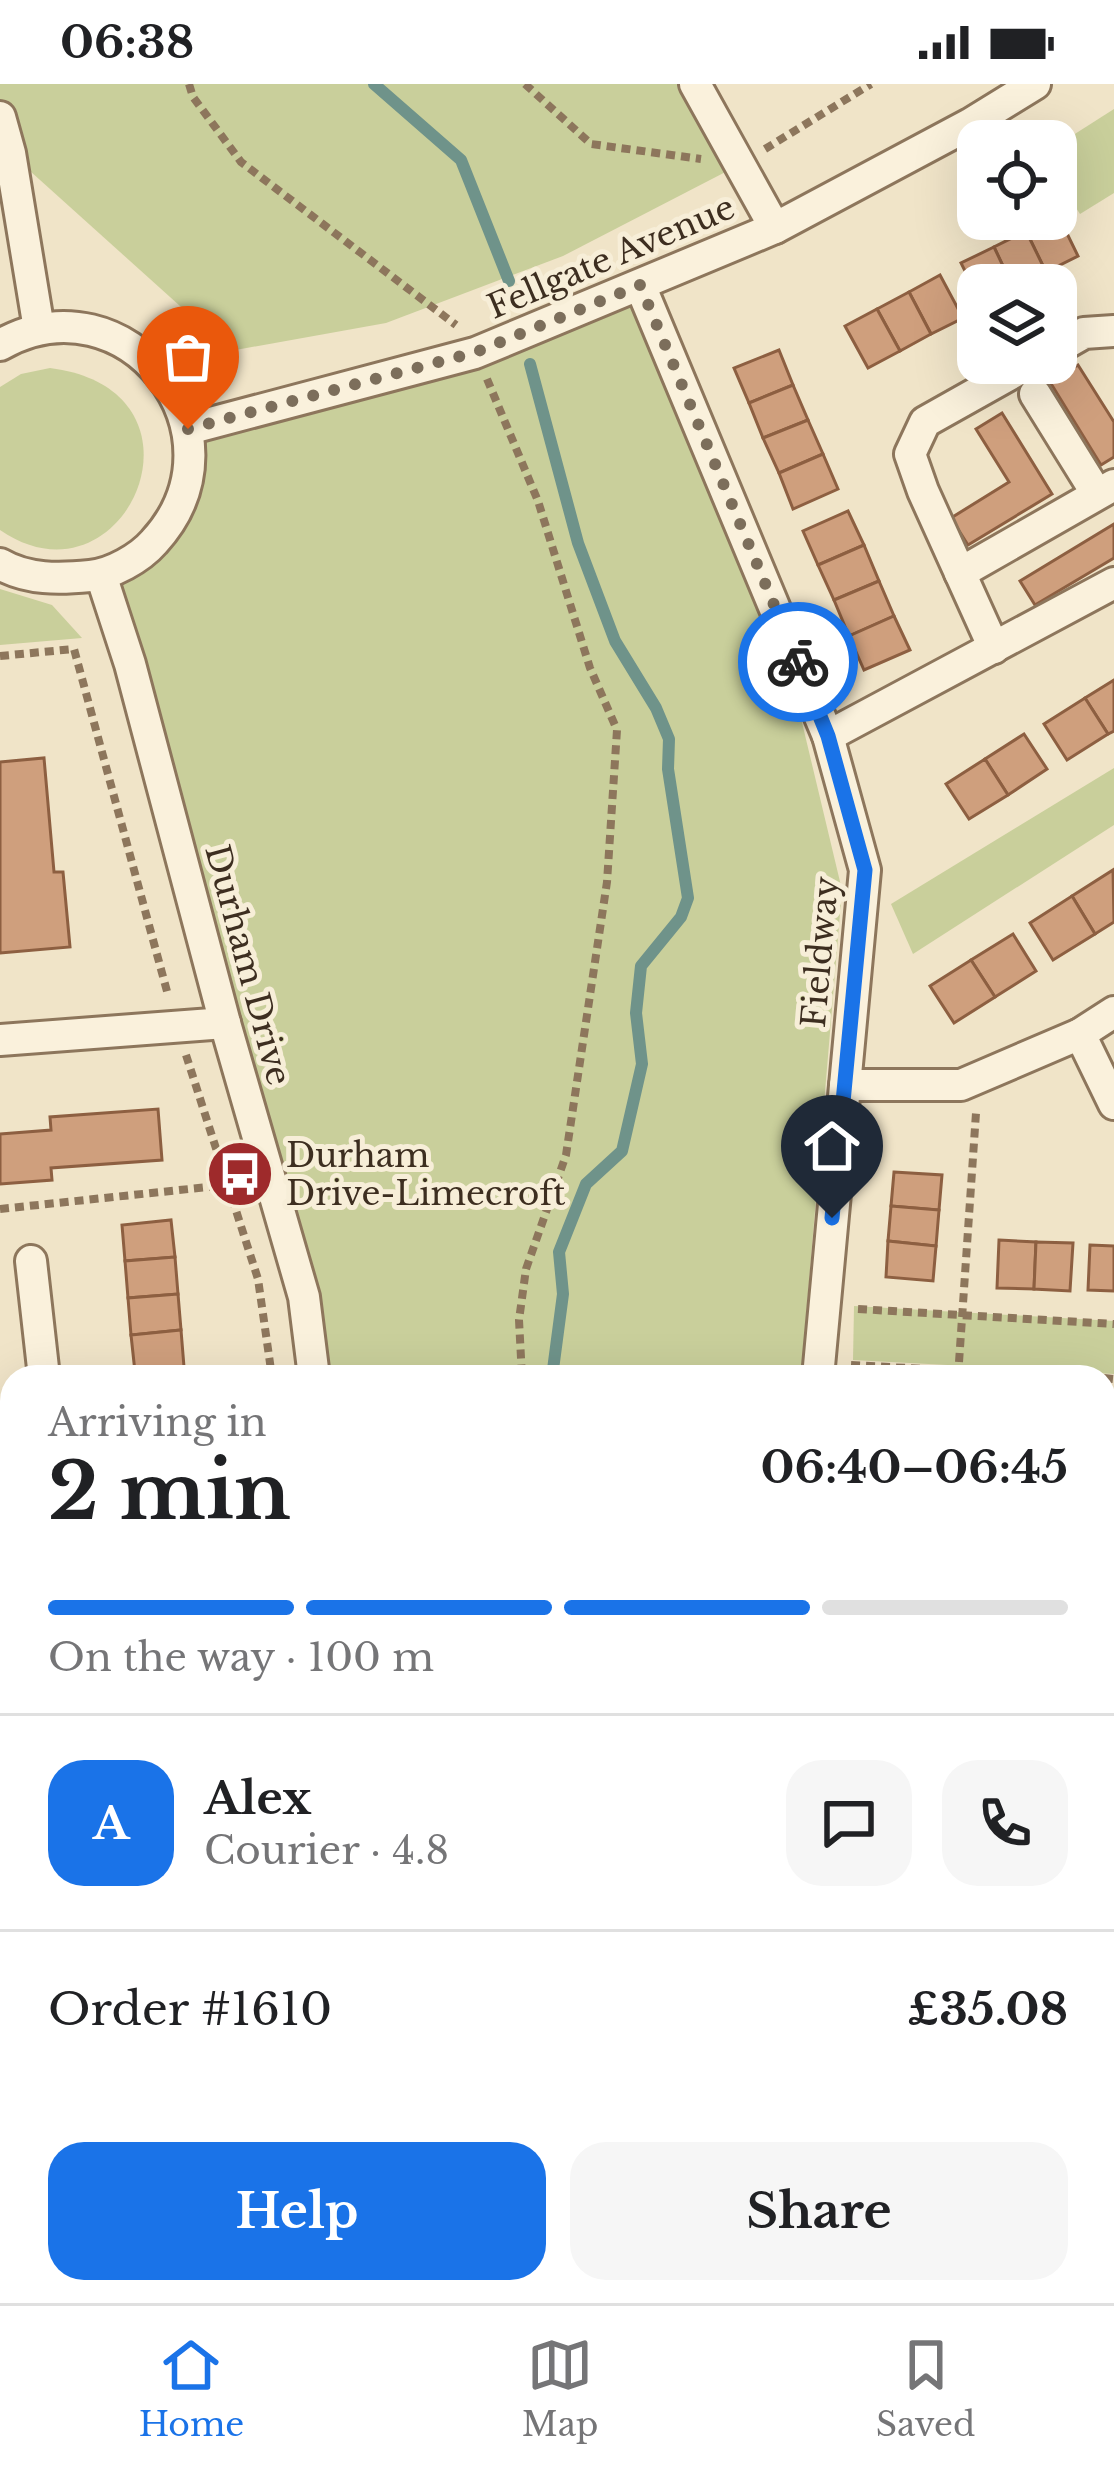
<!DOCTYPE html>
<meta charset="utf-8">
<style>
:root{--surface:#fff;--page:#f6f6f6;--text:#202124;--muted:#757577;--line:#e0e0e0;--accent:#1a73e8}
body{margin:0;font-family:"Libre Baskerville",serif;background:var(--page);color:var(--text);height:100vh;display:flex;flex-direction:column;font-size:45px;white-space:nowrap}
*{box-sizing:border-box;margin:0}
p{font-size:39px;color:var(--muted)}
.icon{flex:none;width:66px;height:66px;fill:none;stroke:currentColor;stroke-width:2;stroke-linecap:round;stroke-linejoin:round}
.map{position:relative;flex:1;overflow:hidden}
.sheet{position:absolute;left:0px;top:1281px;width:1116px;height:939px;display:flex;flex-direction:column;background:var(--surface);border-radius:36px 36px 0 0;box-shadow:0 12px 48px #0002}
.sheet>*{flex:none}
.buttons{position:absolute;left:957px;top:36px;display:grid;gap:24px}
.buttons a{display:grid;place-items:center;width:120px;height:120px;border-radius:24px;background:var(--surface);box-shadow:0 12px 48px #0002;font-size:60px}
.pin{position:absolute;display:grid;place-items:center;width:102px;height:102px;color:#fff;margin:-123px -51px;border-radius:50% 50% 50% 0;rotate:-45deg;box-shadow:0 0 12px #0007}
.pin .icon{rotate:45deg}
.courier{position:absolute;display:grid;place-items:center;width:120px;height:120px;margin:-60px;border:9px solid #1a73e8;border-radius:50%;background:#fff;color:#222;box-shadow:0 3px 15px #0007}
.headline em{font-style:normal;font-weight:700}
.headline div{display:flex;flex-direction:column-reverse}
.headline{display:flex;align-items:center;justify-content:space-between;height:204px;padding:0 48px}
h1{font-size:78px;font-weight:700;line-height:90px}
.bar{display:grid;grid-template-columns:repeat(4,1fr);gap:18px 12px;align-content:center;height:144px;padding:0 48px}
.bar i{height:15px;border-radius:9px;background:var(--line)}
.bar .on{background:var(--accent)}
.bar p{grid-column:span 4}
.line{display:flex;align-items:center;gap:30px;padding:0 48px;border-top:3px solid var(--line)}
.line div{flex:1}
.round{display:grid;place-items:center;flex:none;width:126px;height:126px;border-radius:36px;background:var(--page)}
.button{display:flex;gap:24px;margin-top:auto;padding:24px 48px}
.button a{flex:1;height:138px;border-radius:36px;background:var(--accent);color:#fff;font-size:48px;font-weight:700;line-height:138px;text-align:center}
.button a+a{background:var(--page);color:var(--text)}
.status{display:flex;justify-content:space-between;align-items:center;height:84px;padding:0 60px;background:var(--surface);direction:ltr}
.status svg{height:33px;fill:currentColor}
.menu{display:flex;justify-content:space-around;align-items:center;height:168px;border-top:3px solid var(--line);background:var(--surface);font-size:33px;color:var(--muted)}
.menu a{display:grid;justify-items:center;gap:6px}
.menu .on{color:var(--accent)}
.map>svg:first-child{display:block}
.green{fill:#c9cf9b}
.lines{fill:none;stroke-linecap:round;stroke-linejoin:round}
.stream{stroke:#6f938a;stroke-width:12}
.building{fill:#cf9f7d;stroke:#8d5f41;stroke-width:3}
.minor-casing{stroke:#8d765c;stroke-width:36}
.path{stroke:#8d765c;stroke-width:8;stroke-dasharray:9 6;stroke-linecap:butt}
.minor{stroke:#faf1dc;stroke-width:30}
.done{stroke:#7c6e5b;stroke-width:12;stroke-dasharray:0 21.6}
.route{stroke:#1a73e8;stroke-width:15}
.labels{text-anchor:middle;dominant-baseline:central;stroke-width:10;stroke-linejoin:round;paint-order:stroke}
.street-label{font-size:33px;fill:#3d2e20;stroke:#f7eed8}
.poi-label{font-size:33px;fill:#3d2e20;stroke:#f7eed8;text-anchor:start}
</style>
<div class="status"><b>06:38</b><svg viewBox="0 0 49 12"><path d="M0 12V9h3v3zM5 12V6h3v6zM10 12V3h3v9zM15 12V0h3v12zM26 1h20v11H26zM47 4h2v5h-2z"/></svg></div>
<div class="map">
<svg width="1114" height="2219" viewBox="0 0 1114 2219">
<rect width="100%" height="100%" fill="#f0e4c8"/>
<g class="green">
<path d="M0,0H695L739,81L563,172L386,239L230,267L10,69L0,33Z"/>
<path d="M1114,25V109L1080,130L1056,93V62Z"/>
<path d="M640,201L794,605L842,806L801,1293H314L101,491L168,443L188,345Z"/>
<path d="M50,284C224,306 125,532 0,446V303L21,290Z"/>
<path d="M0,505L52,521L82,554L0,561Z"/>
<path d="M1114,684V741L913,870L891,820Z"/>
<path d="M854,1222L1114,1237V1290L853,1276Z"/>
<path d="M12,1934V2208H878L873,2219H0V1941Z"/>
</g>
<g class="lines">
<g class="stream">
<path d="M374,0L461,76L509,197"/>
<path d="M530,280L578,459L615,557L656,624L669,655L668,685L688,814L681,833L641,882L636,929L642,980L622,1067L586,1100L559,1168L563,1210L552,1293"/>
<path d="M299,2219L301,2208"/>
</g>
</g>
<g class="building">
<path d="M1058,131L1078,172L1046,188L1026,147Z"/>
<path d="M1026,147L1046,188L1012,201L994,163Z"/>
<path d="M994,163L1012,201H978V213L961,179Z"/>
<path d="M940,191L963,234L931,250L909,208Z"/>
<path d="M909,208L931,250L900,267L877,225Z"/>
<path d="M877,225L900,267L868,284L845,242Z"/>
<path d="M779,266L793,301L749,319L734,284Z"/>
<path d="M1078,281L1114,338V373L1101,381L1050,298Z"/>
<path d="M793,301L808,336L763,354L749,319Z"/>
<path d="M1002,329L1052,410L968,461L951,434L1009,398L976,345Z"/>
<path d="M808,336L823,370L779,389L763,354Z"/>
<path d="M823,370L838,405L793,425L779,389Z"/>
<path d="M848,427L864,461L818,481L803,447Z"/>
<path d="M1114,440V474L1035,521L1020,497Z"/>
<path d="M864,461L879,497L834,516L818,481Z"/>
<path d="M879,497L894,532L849,552L834,516Z"/>
<path d="M894,532L910,566L864,586L849,552Z"/>
<path d="M1114,596V647L1108,650L1085,614Z"/>
<path d="M1085,614L1108,650L1067,676L1044,640Z"/>
<path d="M1024,650L1047,685L1008,711L985,675Z"/>
<path d="M44,674L54,788H63L70,863L0,869V678Z"/>
<path d="M985,675L1008,711L969,735L946,700Z"/>
<path d="M1113,786L1114,838L1095,850L1072,812Z"/>
<path d="M1072,812L1095,850L1053,876L1030,839Z"/>
<path d="M1013,850L1036,887L995,913L971,876Z"/>
<path d="M971,876L995,913L954,939L930,902Z"/>
<path d="M158,1025L162,1076L51,1084L52,1096L0,1100V1050L51,1046L50,1033Z"/>
<path d="M894,1088L942,1091L939,1126L891,1122Z"/>
<path d="M891,1122L939,1126L936,1162L888,1157Z"/>
<path d="M171,1136L175,1173L125,1177L122,1141Z"/>
<path d="M999,1156L1036,1158L1034,1205L997,1204Z"/>
<path d="M888,1157L936,1162L933,1197L886,1193Z"/>
<path d="M1036,1158L1073,1159L1070,1207L1034,1205Z"/>
<path d="M1090,1161L1114,1162V1207L1088,1206Z"/>
<path d="M175,1173L178,1210L128,1214L125,1177Z"/>
<path d="M178,1210L181,1246L131,1251L128,1214Z"/>
<path d="M181,1246L184,1283L135,1288L131,1251Z"/>
<path d="M12,1601V1650H6L2,1602Z"/>
<path d="M11,1692L12,1805L0,1806V1693Z"/>
<path d="M1108,1882L1114,1883V1929H1104Z"/>
</g>
<g class="lines">
<defs>
<g id="minor">
<path d="M695,0L775,144"/>
<path d="M0,33L10,69L39,245"/>
<path d="M640,201L828,652L865,786L818,1293"/>
<path d="M0,261C126,189 253,350 154,458C140,474 112,490 90,492C60,495 27,496 0,480"/>
<path d="M1056,265L1084,249L1114,247"/>
<path d="M1035,310L1097,410"/>
<path d="M188,345L475,269L775,144L970,40L1035,0"/>
<path d="M960,489L1114,401"/>
<path d="M101,491L130,580L225,939L304,1213L314,1293"/>
<path d="M994,564L923,407L910,370L925,338L1030,279"/>
<path d="M828,652L1114,499"/>
<path d="M1080,950L1114,1020"/>
<path d="M0,956L225,939"/>
<path d="M845,1001H961L1080,950L1114,928"/>
<path d="M31,1177L44,1293"/>
<path d="M1104,1444H1114"/>
<path d="M1104,1788L1114,1698"/>
<path d="M1104,1810L1114,1811"/>
<path d="M0,1941L12,1934"/>
<path d="M1104,1999H1114"/>
<path d="M1047,2219L1049,2208"/>
</g>
</defs>
<use href="#minor" class="minor-casing"/>
<g class="path">
<path d="M189,0L193,13L241,78L456,241"/>
<path d="M525,0L591,60L701,75"/>
<path d="M765,65L871,0"/>
<path d="M487,295L538,417L590,584L617,646L607,798L566,1071L526,1185L519,1236L522,1293"/>
<path d="M0,572L74,565L168,911"/>
<path d="M186,971L258,1195L272,1293"/>
<path d="M0,1125L227,1101"/>
<path d="M858,1225L1114,1240"/>
<path d="M851,1281L1077,1293"/>
<path d="M958,1293L976,1029"/>
<path d="M1104,1294L1114,1295"/>
<path d="M0,1566L12,1565"/>
<path d="M0,1677L12,1676"/>
<path d="M0,1887L12,1877"/>
</g>
<use href="#minor" class="minor"/>
</g>
<g class="lines">
<path class="done" d="M188,345L476,268L640,201L798,578"/>
<path class="route" d="M798,578L828,652L865,786L832,1134"/>
</g>
<defs>
<symbol id="bus-disc" viewBox="-11 -11 22 22"><circle r="9.5" fill="#9e2a2b" stroke="#f7eed8"/><path d="M-5-6H5V4H4V6H2V4H-2V6H-4V4H-5ZM-3.5-4V0h7V-4ZM-3.5 1.2v1.5H-2V1.2ZM2 1.2v1.5H3.5V1.2Z" fill="#fff"/></symbol>
</defs>
<g fill-rule="evenodd">
<use href="#bus-disc" x="202" y="1052" width="76" height="76"/>
</g>
<g class="labels">
<g class="street-label">
<text transform="translate(611 173) rotate(-23)">Fellgate Avenue</text>
<text transform="translate(820 868) rotate(-85)">Fieldway</text>
<text transform="translate(248 881) rotate(75)">Durham Drive</text>
</g>
<g class="poi-label">
<text x="286" y="1071">Durham<tspan x="286" dy="38">Drive-Limecroft</tspan></text>
</g>
</g>
</svg>
<div class="buttons">
<a><svg class="icon" aria-label="locate" viewBox="0 0 24 24"><circle cx="12" cy="12" r="6"/><path d="M12 2v4M12 18v4M2 12h4M18 12h4"/></svg></a>
<a><svg class="icon" aria-label="layers" viewBox="0 0 24 24"><path d="M12 4l9 5-9 5-9-5zM3 14l9 5 9-5"/></svg></a>
</div>
<div class="pin" style="left:188px;top:345px;background:#ea580c"><svg class="icon" aria-label="bag" viewBox="0 0 24 24"><path d="M5 8h14l-1 12H6zM9 8a3 3 0 0 1 6 0"/></svg></div>
<div class="pin" style="left:832px;top:1134px;background:#1f2937"><svg class="icon" aria-label="home" viewBox="0 0 24 24"><path d="M3 11l9-7 9 7M6 9v11h12V9"/></svg></div>
<div class="courier" style="left:798px;top:578px"><svg class="icon" aria-label="bike" viewBox="0 0 24 24"><circle cx="6" cy="16" r="4"/><circle cx="18" cy="16" r="4"/><path d="M6 16l4-8h5l3 8M10 8l3 8H6M13 5h3"/></svg></div>
<section class="sheet">
<div class="headline"><div><h1>2 min</h1><p>Arriving in</p></div><em>06:40–06:45</em></div>
<div class="bar"><i class="on"></i><i class="on"></i><i class="on"></i><i></i><p>On the way · 100 m</p></div>
<div class="line" style="height:216px"><b class="round" style="background:var(--accent);color:#fff">A</b><div><b>Alex</b><p>Courier · 4.8</p></div><a class="round"><svg class="icon" aria-label="chat" viewBox="0 0 24 24"><path d="M4 5h16v11H9l-5 4z"/></svg></a><a class="round"><svg class="icon" aria-label="phone" viewBox="0 0 24 24"><path d="M5 4h4l2 5-3 2q2 4 5 5l2-3 5 2v4C11 20 4 13 5 4z"/></svg></a></div>
<div class="line" style="height:156px"><div>Order #1610</div><b>£35.08</b></div>
<div class="button"><a>Help</a><a>Share</a></div>
</section>
</div>
<nav class="menu">
<a class="on"><svg class="icon" aria-label="home" viewBox="0 0 24 24"><path d="M3 11l9-7 9 7M6 9v11h12V9"/></svg>Home</a>
<a><svg class="icon" aria-label="map" viewBox="0 0 24 24"><path d="M3 6l6-2 6 2 6-2v14l-6 2-6-2-6 2zM9 4v14M15 6v14"/></svg>Map</a>
<a><svg class="icon" aria-label="saved" viewBox="0 0 24 24"><path d="M7 4h10v16l-5-4-5 4z"/></svg>Saved</a>
</nav>
